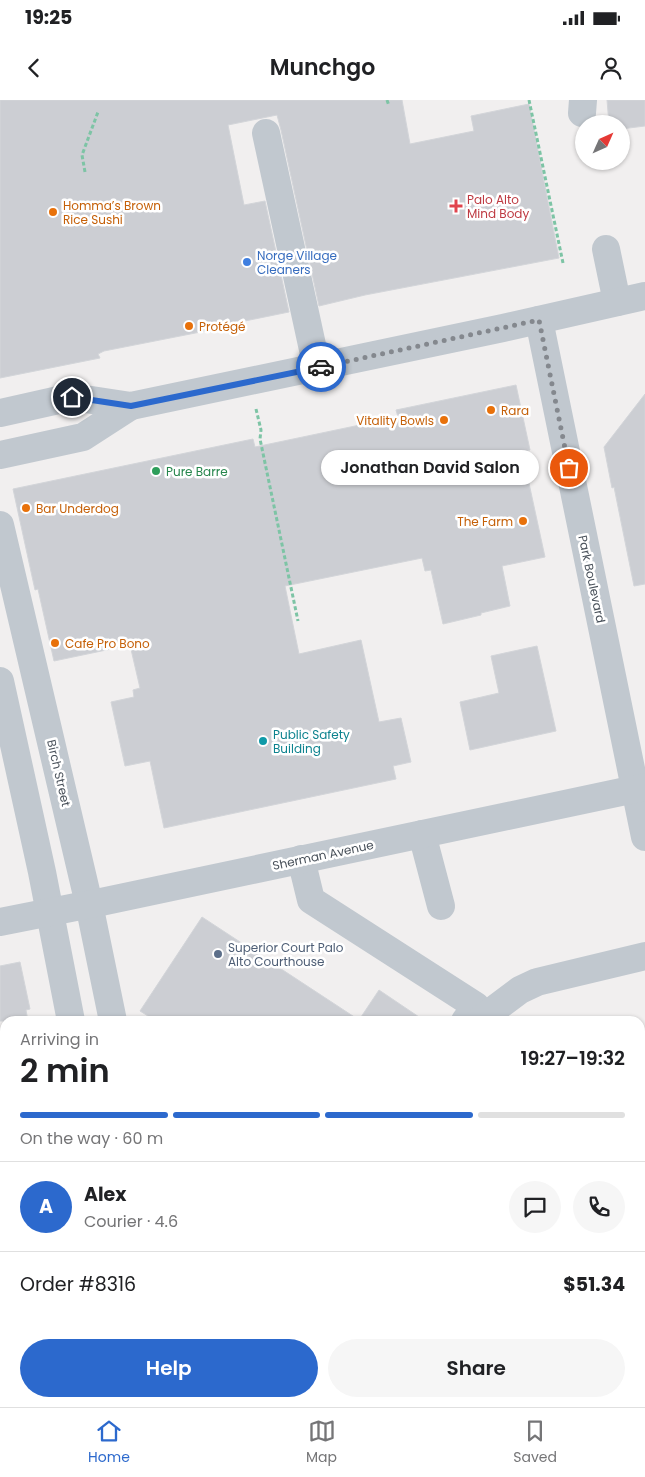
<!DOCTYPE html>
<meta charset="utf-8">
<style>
:root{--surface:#fff;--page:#f6f6f6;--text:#202124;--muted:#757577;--line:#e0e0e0;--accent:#2c69cd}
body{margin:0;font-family:Poppins,sans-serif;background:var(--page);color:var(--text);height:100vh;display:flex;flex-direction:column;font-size:19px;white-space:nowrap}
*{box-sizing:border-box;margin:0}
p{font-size:16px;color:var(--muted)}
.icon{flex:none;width:28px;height:28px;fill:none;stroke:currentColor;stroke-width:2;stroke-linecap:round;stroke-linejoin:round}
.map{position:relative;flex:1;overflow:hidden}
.sheet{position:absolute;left:0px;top:916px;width:645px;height:391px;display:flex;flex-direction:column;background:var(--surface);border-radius:15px 15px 0 0;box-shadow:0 1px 4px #0004}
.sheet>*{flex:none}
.needle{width:32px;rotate:45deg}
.buttons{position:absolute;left:575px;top:15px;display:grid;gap:10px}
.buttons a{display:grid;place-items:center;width:55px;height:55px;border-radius:50%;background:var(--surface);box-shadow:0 1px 4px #0004;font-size:25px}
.pin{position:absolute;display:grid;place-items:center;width:42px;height:42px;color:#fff;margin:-21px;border:2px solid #fff;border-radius:50%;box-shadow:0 1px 5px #0007}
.courier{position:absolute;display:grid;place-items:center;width:50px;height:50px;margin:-25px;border:4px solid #2c69cd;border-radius:50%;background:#fff;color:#222;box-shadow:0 1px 6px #0007}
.bubble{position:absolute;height:35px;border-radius:18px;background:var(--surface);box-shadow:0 1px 4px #0004;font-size:16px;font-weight:600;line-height:35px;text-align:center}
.summary em{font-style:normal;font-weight:600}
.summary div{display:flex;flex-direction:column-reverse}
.summary{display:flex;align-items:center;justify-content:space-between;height:85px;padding:0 20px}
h1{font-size:32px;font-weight:600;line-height:38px}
.bar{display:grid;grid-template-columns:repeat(4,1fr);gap:8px 5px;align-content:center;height:60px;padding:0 20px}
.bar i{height:6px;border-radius:4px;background:var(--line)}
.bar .active{background:var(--accent)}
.bar p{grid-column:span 4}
.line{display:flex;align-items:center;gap:12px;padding:0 20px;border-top:1px solid var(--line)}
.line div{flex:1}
.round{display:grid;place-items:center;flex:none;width:52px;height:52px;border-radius:26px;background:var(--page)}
.button{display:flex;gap:10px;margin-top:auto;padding:10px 20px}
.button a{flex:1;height:58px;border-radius:30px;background:var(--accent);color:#fff;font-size:20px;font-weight:600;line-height:58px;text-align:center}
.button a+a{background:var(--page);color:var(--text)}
.status{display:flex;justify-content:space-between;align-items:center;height:35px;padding:0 25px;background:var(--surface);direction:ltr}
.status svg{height:14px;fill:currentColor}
header{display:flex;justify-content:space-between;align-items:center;height:65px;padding:0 20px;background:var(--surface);font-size:22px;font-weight:600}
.tab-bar{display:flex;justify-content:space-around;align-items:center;height:70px;border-top:1px solid var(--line);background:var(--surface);font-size:14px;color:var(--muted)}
.tab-bar a{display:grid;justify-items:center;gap:2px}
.tab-bar .active{color:var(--accent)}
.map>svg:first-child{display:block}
.building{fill:#ccced3;stroke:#d3d5d9}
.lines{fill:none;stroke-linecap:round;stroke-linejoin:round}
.path{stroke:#7dc4a5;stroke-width:3;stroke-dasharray:4 2.5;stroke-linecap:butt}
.minor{stroke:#c1c8cf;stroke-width:28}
.done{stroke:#84888e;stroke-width:5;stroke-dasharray:0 9}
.route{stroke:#2c69cd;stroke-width:6}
.health-dot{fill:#e0444e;stroke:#fff;stroke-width:2}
.food-dot{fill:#e8710a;stroke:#fff;stroke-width:2}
.shop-dot{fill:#3f7fe0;stroke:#fff;stroke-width:2}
.leisure-dot{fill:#2e9e5b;stroke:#fff;stroke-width:2}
.culture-dot{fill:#0f9aa8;stroke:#fff;stroke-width:2}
.service-dot{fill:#5c6f8a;stroke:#fff;stroke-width:2}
.labels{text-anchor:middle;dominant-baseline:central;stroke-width:5;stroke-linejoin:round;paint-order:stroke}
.health-label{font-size:12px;fill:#be3a42;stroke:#fff;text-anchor:start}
.food-label{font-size:12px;fill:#c56008;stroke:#fff;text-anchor:start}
.shop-label{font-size:12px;fill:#366cbe;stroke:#fff;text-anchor:start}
.leisure-label{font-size:12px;fill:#27864d;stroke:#fff;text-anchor:start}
.street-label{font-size:12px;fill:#49515a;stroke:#fff}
.culture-label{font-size:12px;fill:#0d838f;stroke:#fff;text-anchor:start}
.service-label{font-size:12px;fill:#4e5e75;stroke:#fff;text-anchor:start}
</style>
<div class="status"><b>19:25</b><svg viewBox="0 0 49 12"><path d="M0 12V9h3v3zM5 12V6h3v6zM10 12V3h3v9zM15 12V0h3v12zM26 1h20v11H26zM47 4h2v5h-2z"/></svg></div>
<header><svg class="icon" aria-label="back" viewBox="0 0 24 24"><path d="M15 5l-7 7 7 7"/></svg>Munchgo<svg class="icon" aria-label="person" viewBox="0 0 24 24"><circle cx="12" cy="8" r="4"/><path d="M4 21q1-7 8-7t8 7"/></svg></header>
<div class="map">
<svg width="645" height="1307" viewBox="0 0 645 1307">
<rect width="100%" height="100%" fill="#f1efef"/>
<g class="building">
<path d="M0,0H402L410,44L474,31L471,16L529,4L559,158L365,195L319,206L281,30L277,15L228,25L244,105L265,101L289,212L235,223L236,225L104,251L98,254L100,258L0,278Z"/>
<path d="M607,0H645V26L621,29V24H609Z"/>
<path d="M516,285L530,350L522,351L545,457L502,466L510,506L481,513V515L443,524L431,470L425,471L422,458L285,486L299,554L361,540L379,622L401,618L411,662L393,666L396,679L164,728L150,661L125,666L111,602L134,597L133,590L140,588L130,545L54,561L38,489L35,490L13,389L253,339L255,347L398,317L396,310Z"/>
<path d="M645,294V484L634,486L614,387L612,388L604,347Z"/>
<path d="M537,546L556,631L470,650L460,602L499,593L491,556Z"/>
<path d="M202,817L359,920L379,890L425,921H156L140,911Z"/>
<path d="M20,862L30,909L26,910L28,921H0V866Z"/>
</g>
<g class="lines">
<g class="path">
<path d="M387,0L389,6"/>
<path d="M529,0L563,163"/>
<path d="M85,72L82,55L98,12"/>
<path d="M256,309L261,330L260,339L298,521"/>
<path d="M0,1017L5,1016"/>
<path d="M0,1083L5,1075"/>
</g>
<g class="minor">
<path d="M582,13L583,0"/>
<path d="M266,33L317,268"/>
<path d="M606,149L617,202"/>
<path d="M539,220L645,737"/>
<path d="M0,313L72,297L131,306L503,228L645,196"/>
<path d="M0,355L83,337L131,306"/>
<path d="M0,425L89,804L113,921"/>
<path d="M0,581L42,772L71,921"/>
<path d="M422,734L441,806"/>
<path d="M301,759L311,800L476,906L465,921"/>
<path d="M0,822L101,802L645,687"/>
<path d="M480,920L520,890L537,882L645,856"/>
<path d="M640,1123L645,1122"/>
<path d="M0,1249L5,1248"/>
<path d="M148,1302L149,1307"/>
<path d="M190,1302L191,1307"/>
</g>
</g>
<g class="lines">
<path class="done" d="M321,267L539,220L569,368"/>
<path class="route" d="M72,297L131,306L321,267"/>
</g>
<path class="health-dot" d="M453.5 98.5h5v5h5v5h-5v5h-5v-5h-5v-5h5z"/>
<g class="food-dot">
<circle cx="53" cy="112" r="5"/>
<circle cx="189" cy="226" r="5"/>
<circle cx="491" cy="310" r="5"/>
<circle cx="444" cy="320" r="5"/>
<circle cx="26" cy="408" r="5"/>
<circle cx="523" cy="421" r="5"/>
<circle cx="55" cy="543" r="5"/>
</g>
<circle class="shop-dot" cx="247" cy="162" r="5"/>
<circle class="leisure-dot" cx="156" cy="371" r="5"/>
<circle class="culture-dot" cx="263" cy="641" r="5"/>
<circle class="service-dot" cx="218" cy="854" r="5"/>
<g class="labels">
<g class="health-label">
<text x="467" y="99">Palo Alto<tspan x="467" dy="14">Mind Body</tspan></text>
</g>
<g class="food-label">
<text x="63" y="105">Homma’s Brown<tspan x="63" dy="14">Rice Sushi</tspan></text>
<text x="199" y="226">Protégé</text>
<text x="501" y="310">Rara</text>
<text x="434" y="320" text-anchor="end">Vitality Bowls</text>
<text x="36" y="408">Bar Underdog</text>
<text x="513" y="421" text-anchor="end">The Farm</text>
<text x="65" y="543">Cafe Pro Bono</text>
</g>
<g class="shop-label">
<text x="257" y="155">Norge Village<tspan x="257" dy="14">Cleaners</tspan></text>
</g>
<g class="leisure-label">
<text x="166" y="371">Pure Barre</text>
</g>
<g class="street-label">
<text transform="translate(592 479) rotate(78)">Park Boulevard</text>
<text transform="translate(59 673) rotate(77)">Birch Street</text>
<text transform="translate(323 755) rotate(-12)">Sherman Avenue</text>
</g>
<g class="culture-label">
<text x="273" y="634">Public Safety<tspan x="273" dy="14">Building</tspan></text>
</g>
<g class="service-label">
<text x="228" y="847">Superior Court Palo<tspan x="228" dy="14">Alto Courthouse</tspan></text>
</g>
</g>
</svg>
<div class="buttons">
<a><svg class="needle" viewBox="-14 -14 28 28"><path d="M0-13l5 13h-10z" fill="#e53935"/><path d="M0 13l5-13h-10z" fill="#757577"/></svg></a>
</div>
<div class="pin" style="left:569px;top:368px;background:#ea580c"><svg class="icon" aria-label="bag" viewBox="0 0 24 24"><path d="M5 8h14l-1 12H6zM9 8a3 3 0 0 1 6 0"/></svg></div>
<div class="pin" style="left:72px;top:297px;background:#1f2937"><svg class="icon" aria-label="home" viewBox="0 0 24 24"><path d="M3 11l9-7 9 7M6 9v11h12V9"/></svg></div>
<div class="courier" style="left:321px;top:267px"><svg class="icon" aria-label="car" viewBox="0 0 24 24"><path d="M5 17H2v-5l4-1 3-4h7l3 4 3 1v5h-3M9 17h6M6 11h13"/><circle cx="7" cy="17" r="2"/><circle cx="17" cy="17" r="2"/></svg></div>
<div class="bubble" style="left:321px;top:350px;width:218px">Jonathan David Salon</div>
<section class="sheet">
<div class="summary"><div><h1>2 min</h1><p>Arriving in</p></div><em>19:27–19:32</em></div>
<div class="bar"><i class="active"></i><i class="active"></i><i class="active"></i><i></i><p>On the way · 60 m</p></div>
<div class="line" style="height:90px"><b class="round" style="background:var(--accent);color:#fff">A</b><div><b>Alex</b><p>Courier · 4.6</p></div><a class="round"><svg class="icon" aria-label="chat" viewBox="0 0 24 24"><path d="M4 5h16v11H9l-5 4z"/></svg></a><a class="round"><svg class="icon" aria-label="phone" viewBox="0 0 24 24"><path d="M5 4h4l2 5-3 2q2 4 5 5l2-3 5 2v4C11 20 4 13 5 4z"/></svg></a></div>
<div class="line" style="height:65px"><div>Order #8316</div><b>$51.34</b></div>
<div class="button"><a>Help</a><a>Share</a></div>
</section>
</div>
<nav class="tab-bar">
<a class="active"><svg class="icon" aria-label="home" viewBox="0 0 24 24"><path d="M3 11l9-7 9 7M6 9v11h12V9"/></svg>Home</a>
<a><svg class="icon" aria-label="map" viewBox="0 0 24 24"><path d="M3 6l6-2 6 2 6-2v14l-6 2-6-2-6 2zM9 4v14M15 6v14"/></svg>Map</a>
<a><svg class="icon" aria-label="saved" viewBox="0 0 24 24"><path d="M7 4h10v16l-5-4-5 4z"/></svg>Saved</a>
</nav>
